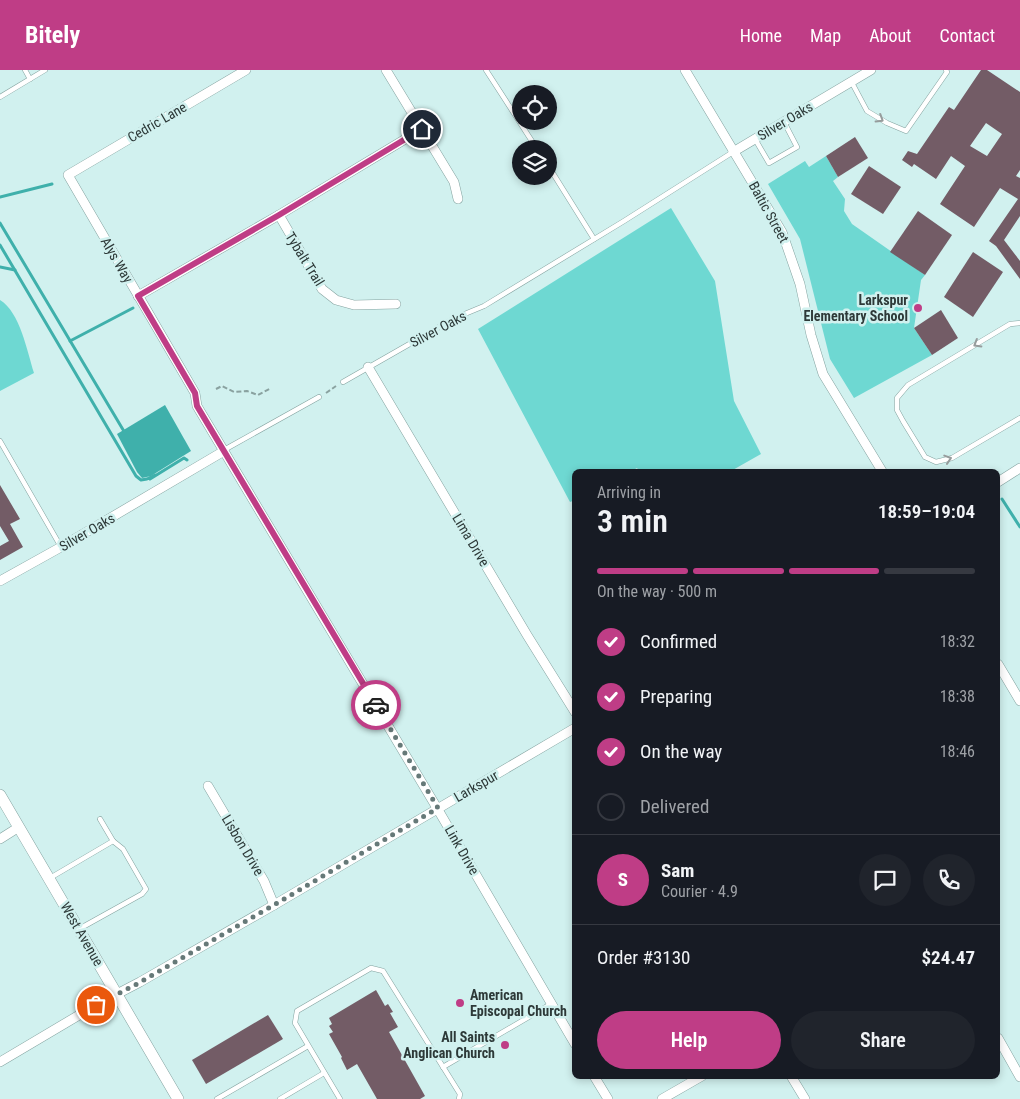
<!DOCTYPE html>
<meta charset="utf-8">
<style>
:root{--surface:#171b24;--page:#20242c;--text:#f1f3f6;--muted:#9ea1a6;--line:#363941;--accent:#bf3d86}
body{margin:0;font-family:"Roboto Condensed",sans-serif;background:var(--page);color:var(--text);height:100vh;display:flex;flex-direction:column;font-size:19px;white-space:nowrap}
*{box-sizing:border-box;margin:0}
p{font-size:16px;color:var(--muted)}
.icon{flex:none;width:28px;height:28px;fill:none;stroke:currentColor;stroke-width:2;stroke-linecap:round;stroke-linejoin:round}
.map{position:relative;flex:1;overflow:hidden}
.side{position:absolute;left:572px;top:399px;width:428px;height:610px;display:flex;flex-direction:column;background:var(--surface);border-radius:8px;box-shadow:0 2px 8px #0003}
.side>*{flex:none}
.tools{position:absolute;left:512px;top:15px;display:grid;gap:10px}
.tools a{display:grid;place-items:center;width:45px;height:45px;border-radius:50%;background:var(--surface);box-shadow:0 2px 8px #0003;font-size:25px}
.pin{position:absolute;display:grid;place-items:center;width:42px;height:42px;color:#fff;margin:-21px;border:2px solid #fff;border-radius:50%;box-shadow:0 1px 5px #0007}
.courier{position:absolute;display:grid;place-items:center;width:50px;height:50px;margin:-25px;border:4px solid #bf3d86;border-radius:50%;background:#fff;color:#222;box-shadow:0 1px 6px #0007}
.summary em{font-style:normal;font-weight:600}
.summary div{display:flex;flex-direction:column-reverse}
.summary{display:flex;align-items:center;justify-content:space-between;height:85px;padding:0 25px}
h1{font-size:32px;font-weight:600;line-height:38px}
.bar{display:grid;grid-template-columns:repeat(4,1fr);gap:8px 5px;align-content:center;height:60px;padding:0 25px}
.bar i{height:6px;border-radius:4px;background:var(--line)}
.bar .active{background:var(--accent)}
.bar p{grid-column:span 4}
.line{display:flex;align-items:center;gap:12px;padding:0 25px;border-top:1px solid var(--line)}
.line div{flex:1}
.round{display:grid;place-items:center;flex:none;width:52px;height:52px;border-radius:26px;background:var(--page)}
ol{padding:0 25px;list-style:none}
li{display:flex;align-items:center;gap:15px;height:55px}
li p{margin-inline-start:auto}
li .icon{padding:5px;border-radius:50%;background:var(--accent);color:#fff;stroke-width:4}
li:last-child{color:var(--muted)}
li i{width:28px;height:28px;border:2px solid var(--line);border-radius:50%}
.action{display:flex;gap:10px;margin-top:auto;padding:10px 25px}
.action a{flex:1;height:58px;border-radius:30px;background:var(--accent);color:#fff;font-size:20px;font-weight:600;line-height:58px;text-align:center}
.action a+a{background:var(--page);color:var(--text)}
header{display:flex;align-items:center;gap:30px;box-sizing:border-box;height:70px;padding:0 25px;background:var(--accent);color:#fff}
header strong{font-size:24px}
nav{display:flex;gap:28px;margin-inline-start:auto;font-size:18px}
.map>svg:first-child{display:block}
.green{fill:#6ed8d2}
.water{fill:#3fb0ab}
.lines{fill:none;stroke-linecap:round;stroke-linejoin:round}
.stream{stroke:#3fb0ab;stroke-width:3}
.building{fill:#735c66;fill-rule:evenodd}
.lane-casing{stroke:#84a3a0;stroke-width:5.5}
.street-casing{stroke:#84a3a0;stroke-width:10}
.secondary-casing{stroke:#84a3a0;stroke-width:12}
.path{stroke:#8aa2a0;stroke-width:2;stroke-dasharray:5 2.5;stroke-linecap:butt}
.lane{stroke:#fff;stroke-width:4.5}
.street{stroke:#fff;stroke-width:9}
.secondary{stroke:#fff;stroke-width:11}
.oneway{stroke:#969c9c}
.done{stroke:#667978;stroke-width:5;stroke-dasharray:0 9}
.route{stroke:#bf3d86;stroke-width:6}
.poi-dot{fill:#bf3d86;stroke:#d1f1ef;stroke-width:2}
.labels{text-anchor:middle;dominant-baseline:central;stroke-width:5;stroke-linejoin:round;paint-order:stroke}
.street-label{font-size:14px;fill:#2d3938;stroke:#d1f1ef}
.poi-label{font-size:14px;font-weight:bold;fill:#2d3938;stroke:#d1f1ef;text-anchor:end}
</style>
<header>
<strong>Bitely</strong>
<nav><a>Home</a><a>Map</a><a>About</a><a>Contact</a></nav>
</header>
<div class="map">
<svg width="1020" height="1029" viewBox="0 0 1020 1029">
<rect width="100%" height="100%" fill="#d1f1ef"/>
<g class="green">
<path d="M826,86L838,107L833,111L845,129L844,141L852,154L925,205L921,210L914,258L932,285L854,328L830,289L800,169L768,114L805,91L809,97Z"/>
<path d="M671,138L715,211L734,331L761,384L731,401H639L637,398L631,401H575V430L570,432L478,259Z"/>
<path d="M0,230C20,242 27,281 34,303L0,321Z"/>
</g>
<path class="water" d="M165,335L191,381L151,406L142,408L137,402L117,364Z"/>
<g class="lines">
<g class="stream">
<path d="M0,127L52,114"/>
<path d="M0,153L125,363"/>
<path d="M0,175L136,406L141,410L147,409L155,405L150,409L184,388L187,390"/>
<path d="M0,197L15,200"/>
<path d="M70,271L133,238"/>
<path d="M1002,429L1020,457"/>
</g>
</g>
<g class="building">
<path d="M981,0H987L1020,22V100L1016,106L1020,108V146L1004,170L1020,191V209L996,176L989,171L1018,129L1000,118L974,157L940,134L965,96L951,86L936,109L914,94L912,97L902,90L908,81L917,84L949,37L954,40ZM986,53L1002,64L987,86L970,76Z"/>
<path d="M855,67L868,88L838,107L826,86Z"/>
<path d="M869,96L901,117L883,144L851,124Z"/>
<path d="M918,141L952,165L925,205L890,182Z"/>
<path d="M973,182L1003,202L973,247L944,227Z"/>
<path d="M941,240L958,268L932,285L914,258Z"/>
<path d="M0,415L20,449L10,454L23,477L0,490V476L9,471L0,456Z"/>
<path d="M376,920L385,936L388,934L393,942L390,943L398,957L389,962L425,1026L420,1029H377L357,994L347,1000L341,988L342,987L329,964L333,962L329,956L332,954L329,948Z"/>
<path d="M268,945L283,969L206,1014L192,990Z"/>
</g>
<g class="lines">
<defs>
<g id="lane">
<path d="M25,0L30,9"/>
<path d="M486,0L537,79"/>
<path d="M851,11L867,41L887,53L906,61L947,2L946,0"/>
<path d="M0,27L45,0"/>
<path d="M755,69L769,93L797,77L784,52"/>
<path d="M549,97L594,169"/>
<path d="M1020,253L1010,254L908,315L897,328V340L903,351L925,387L936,392L952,388L1020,348"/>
<path d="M343,312L455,248L484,236L624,151L733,82"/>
<path d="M0,371L61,477"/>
<path d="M224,380L319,327"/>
<path d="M50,808L113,771L100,749"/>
<path d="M79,859L142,824L146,819L123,779L113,771"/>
<path d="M443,997L551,934"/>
<path d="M217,1029L308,976"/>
<path d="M280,1029L324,1003"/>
<path d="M340,1029L295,953L297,941L371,898L383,901L460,1024L459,1029"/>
</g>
<g id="street">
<path d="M246,0L68,105L195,323L197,336L437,738L575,974"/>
<path d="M386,0L454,112L458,129"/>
<path d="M685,0L782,162L800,214L811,265L823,304L882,401"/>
<path d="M733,82L871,0"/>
<path d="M279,145L322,219L336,230L354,235L396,234"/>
<path d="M138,226L279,145L422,59"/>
<path d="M368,297L527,565L575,642"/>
<path d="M998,412L1020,398"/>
<path d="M0,511L61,477L224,381"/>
<path d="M998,594L1020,631"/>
<path d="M208,716L264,811L274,835"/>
<path d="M0,769L19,757"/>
<path d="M998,968L1020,1007"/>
<path d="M0,992L96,935L140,912L274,835L575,658"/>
<path d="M594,1006L608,1029"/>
<path d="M791,1006L805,1029"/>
<path d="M662,1029L702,1006"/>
</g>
<path id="secondary" d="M0,725L178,1029"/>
</defs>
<use href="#lane" class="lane-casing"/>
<use href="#street" class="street-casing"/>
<use href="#secondary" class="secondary-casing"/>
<g class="path">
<path d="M216,319L222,316L234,322L247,321L258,325L271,318"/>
<path d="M326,323L336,316"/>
</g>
<use href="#lane" class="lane"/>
<use href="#street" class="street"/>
<use href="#secondary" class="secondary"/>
</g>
<defs><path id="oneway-chevron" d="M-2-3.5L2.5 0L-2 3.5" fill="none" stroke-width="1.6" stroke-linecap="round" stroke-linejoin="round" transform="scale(1.25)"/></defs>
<g class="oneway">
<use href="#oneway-chevron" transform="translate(880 49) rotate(32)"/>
<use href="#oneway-chevron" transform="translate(977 274) rotate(149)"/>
<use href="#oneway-chevron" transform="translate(948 389) rotate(-18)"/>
</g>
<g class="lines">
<path class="done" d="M96,935L137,914L274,835L438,738L376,635"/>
<path class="route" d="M376,635L197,336L195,323L138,226L279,145L422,59"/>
</g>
<g class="poi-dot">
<circle cx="918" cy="238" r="5"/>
<circle cx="460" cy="933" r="5"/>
<circle cx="505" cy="975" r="5"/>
</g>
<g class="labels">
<g class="street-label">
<text transform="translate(785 51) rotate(-31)">Silver Oaks</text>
<text transform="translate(157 52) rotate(-30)">Cedric Lane</text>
<text transform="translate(769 142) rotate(61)">Baltic Street</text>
<text transform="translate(305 189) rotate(58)">Tybalt Trail</text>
<text transform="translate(117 190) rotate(60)">Alys Way</text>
<text transform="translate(438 259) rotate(-28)">Silver Oaks</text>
<text transform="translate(87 462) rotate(-30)">Silver Oaks</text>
<text transform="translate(471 470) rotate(59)">Lima Drive</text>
<text transform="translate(476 716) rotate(-30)">Larkspur</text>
<text transform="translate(243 775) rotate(59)">Lisbon Drive</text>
<text transform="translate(462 780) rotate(60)">Link Drive</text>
<text transform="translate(82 864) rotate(60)">West Avenue</text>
</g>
<g class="poi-label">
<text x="908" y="230">Larkspur<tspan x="908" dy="16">Elementary School</tspan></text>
<text x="470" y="925" text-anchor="start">American<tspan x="470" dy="16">Episcopal Church</tspan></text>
<text x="495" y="967">All Saints<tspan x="495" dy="16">Anglican Church</tspan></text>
</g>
</g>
</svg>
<div class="tools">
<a><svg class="icon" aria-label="locate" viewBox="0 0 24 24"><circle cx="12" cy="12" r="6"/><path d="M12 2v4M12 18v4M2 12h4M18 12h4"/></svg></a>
<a><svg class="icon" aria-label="layers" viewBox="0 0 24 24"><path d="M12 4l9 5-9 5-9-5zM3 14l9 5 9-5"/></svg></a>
</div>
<div class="pin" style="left:96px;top:935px;background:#ea580c"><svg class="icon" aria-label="bag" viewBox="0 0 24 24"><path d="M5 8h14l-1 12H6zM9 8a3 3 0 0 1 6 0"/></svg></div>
<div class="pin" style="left:422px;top:59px;background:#1f2937"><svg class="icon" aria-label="home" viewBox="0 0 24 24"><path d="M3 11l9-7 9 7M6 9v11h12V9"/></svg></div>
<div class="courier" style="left:376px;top:635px"><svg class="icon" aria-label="car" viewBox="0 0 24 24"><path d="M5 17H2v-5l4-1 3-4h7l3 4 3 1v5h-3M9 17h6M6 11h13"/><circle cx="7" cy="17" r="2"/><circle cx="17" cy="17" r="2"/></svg></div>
<section class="side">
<div class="summary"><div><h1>3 min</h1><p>Arriving in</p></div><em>18:59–19:04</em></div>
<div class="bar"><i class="active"></i><i class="active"></i><i class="active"></i><i></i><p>On the way · 500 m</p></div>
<ol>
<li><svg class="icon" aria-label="check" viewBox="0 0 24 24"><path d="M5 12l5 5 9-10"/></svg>Confirmed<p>18:32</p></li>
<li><svg class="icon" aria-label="check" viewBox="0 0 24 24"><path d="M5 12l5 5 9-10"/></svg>Preparing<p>18:38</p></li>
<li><svg class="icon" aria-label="check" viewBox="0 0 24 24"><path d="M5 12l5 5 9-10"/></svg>On the way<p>18:46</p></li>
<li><i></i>Delivered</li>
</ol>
<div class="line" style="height:90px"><b class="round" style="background:var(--accent);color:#fff">S</b><div><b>Sam</b><p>Courier · 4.9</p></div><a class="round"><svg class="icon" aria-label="chat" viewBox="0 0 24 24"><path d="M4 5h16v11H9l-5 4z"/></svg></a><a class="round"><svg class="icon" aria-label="phone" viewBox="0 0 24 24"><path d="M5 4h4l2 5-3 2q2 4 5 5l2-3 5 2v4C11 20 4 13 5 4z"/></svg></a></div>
<div class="line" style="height:65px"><div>Order #3130</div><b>$24.47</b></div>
<div class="action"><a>Help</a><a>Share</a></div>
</section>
</div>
